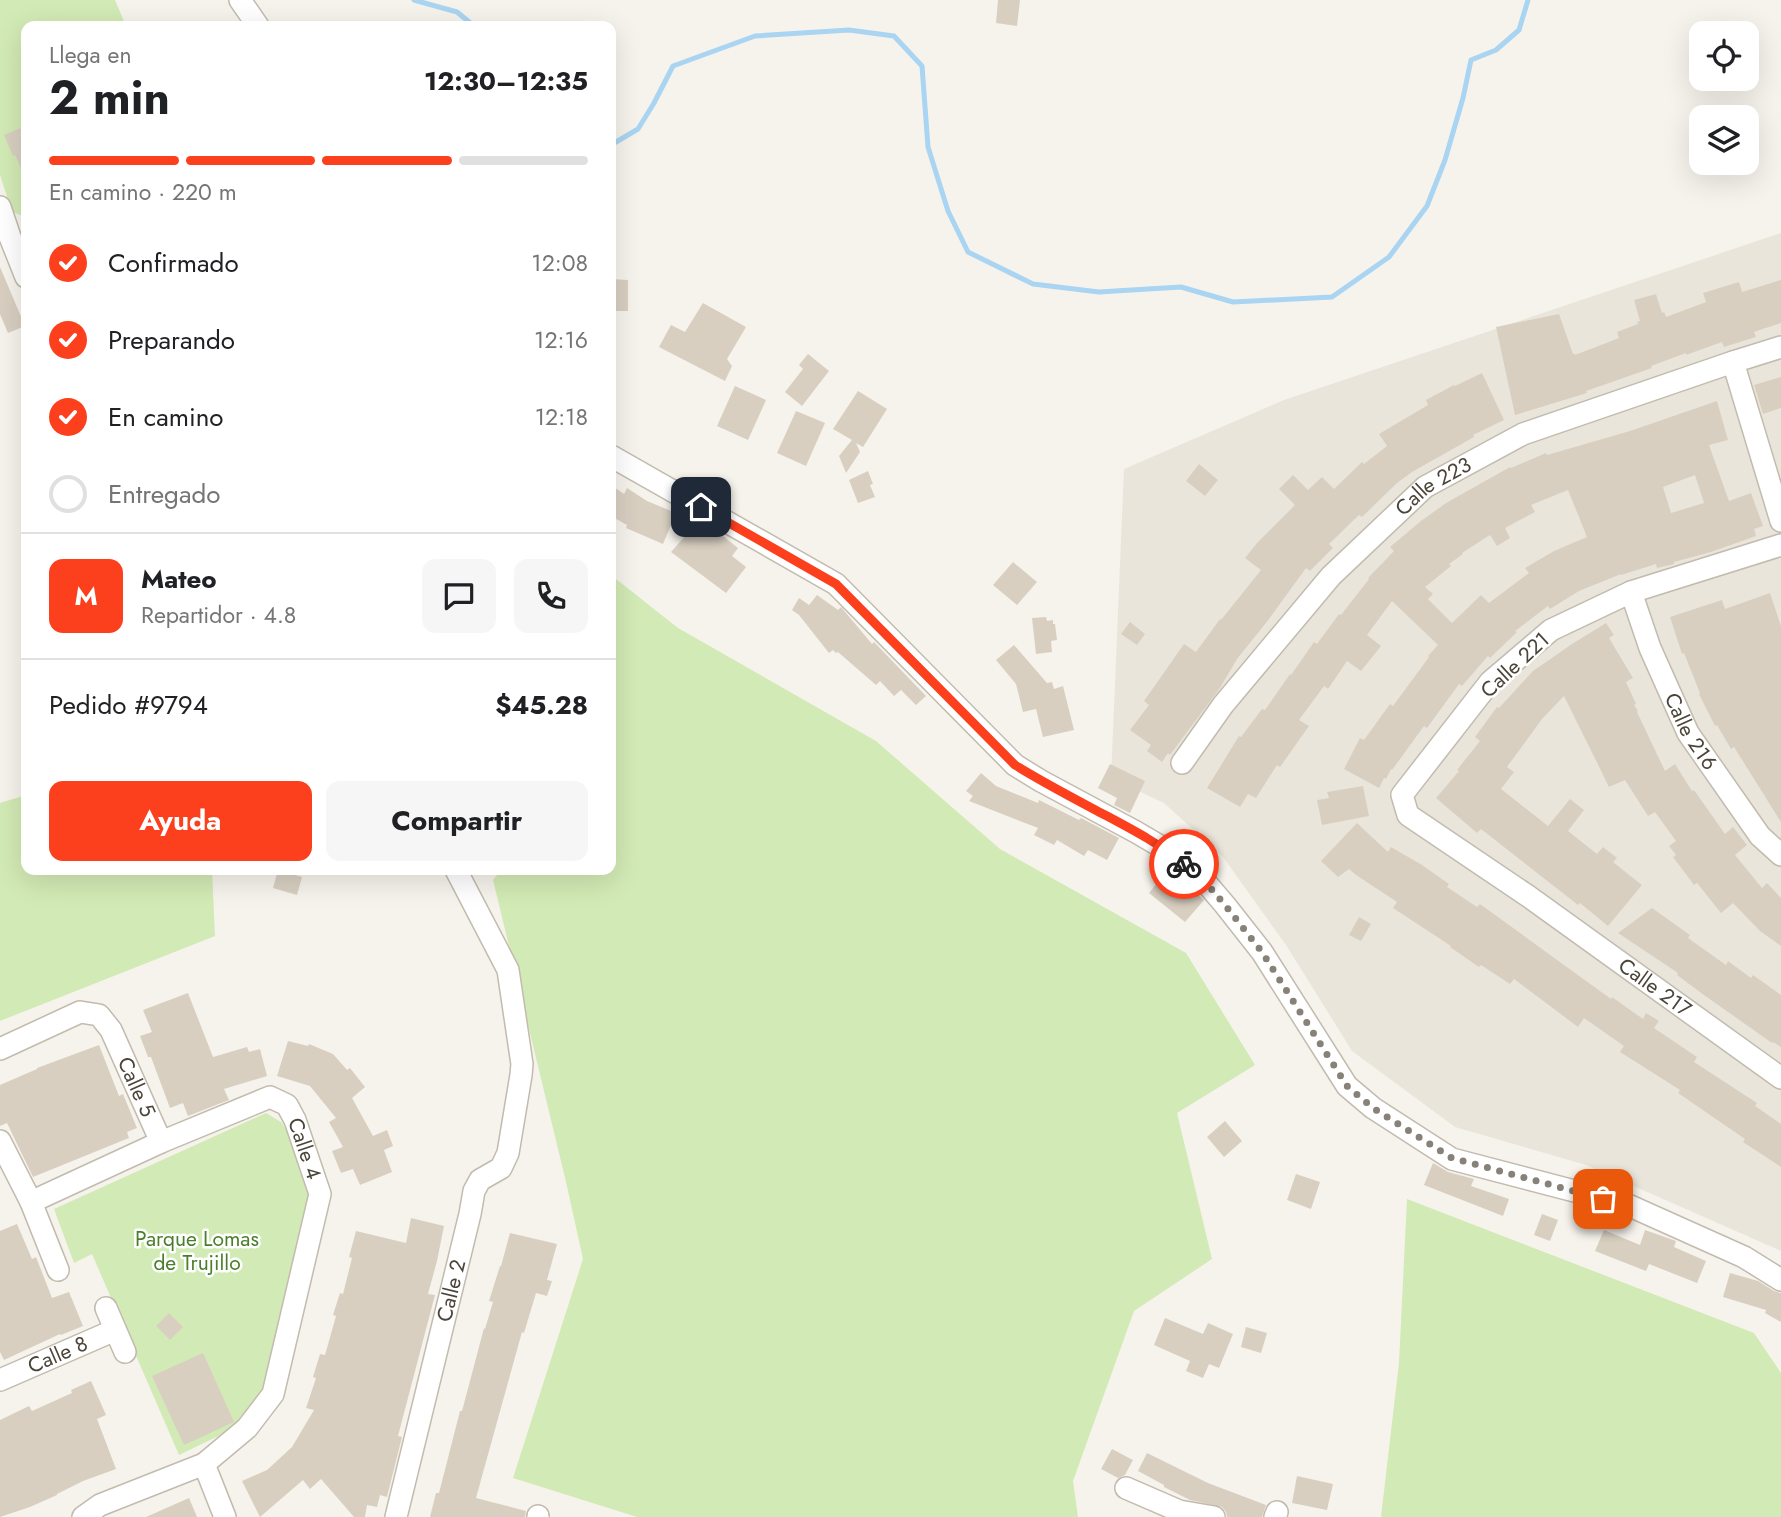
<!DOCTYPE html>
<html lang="es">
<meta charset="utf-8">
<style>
:root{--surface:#fff;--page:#f6f6f6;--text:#202124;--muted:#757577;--line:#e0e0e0;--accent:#fc3f1d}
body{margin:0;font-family:Jost,sans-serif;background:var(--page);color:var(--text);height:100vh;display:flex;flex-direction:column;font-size:26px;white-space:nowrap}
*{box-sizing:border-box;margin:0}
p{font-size:23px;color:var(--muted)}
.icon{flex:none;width:38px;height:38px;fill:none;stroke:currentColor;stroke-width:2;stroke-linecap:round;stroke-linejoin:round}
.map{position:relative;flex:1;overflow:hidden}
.drawer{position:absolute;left:21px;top:21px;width:595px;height:854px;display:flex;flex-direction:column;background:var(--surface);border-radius:14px;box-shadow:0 7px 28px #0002}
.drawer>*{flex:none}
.tools{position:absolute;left:1689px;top:21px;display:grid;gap:14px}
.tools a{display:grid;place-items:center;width:70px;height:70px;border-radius:14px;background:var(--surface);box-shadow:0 7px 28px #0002;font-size:35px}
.pin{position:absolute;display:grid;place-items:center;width:60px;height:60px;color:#fff;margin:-30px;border-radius:14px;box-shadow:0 4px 10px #0006}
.courier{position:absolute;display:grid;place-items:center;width:70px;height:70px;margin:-35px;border:5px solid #fc3f1d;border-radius:50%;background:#fff;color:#222;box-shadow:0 2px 9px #0007}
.headline em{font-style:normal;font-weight:700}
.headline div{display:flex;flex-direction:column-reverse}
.headline{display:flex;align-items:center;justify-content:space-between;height:119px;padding:0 28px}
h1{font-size:46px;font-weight:700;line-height:52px}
.bar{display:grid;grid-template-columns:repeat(4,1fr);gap:10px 7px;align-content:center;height:84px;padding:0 28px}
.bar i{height:9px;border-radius:5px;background:var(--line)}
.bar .selected{background:var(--accent)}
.bar p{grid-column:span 4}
.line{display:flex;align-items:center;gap:18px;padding:0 28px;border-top:2px solid var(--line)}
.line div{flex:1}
.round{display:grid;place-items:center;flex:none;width:74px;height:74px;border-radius:14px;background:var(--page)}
ol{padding:0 28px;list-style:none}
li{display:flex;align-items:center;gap:21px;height:77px}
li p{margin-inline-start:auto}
li .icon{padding:7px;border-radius:50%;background:var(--accent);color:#fff;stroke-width:4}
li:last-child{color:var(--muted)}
li i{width:38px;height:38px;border:4px solid var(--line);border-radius:50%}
.action{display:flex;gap:14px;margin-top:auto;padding:14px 28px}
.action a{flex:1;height:80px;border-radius:14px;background:var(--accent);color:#fff;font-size:28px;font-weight:700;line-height:80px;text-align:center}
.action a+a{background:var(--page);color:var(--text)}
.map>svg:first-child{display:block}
.residential{fill:#eae5da}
.green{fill:#d2eab5}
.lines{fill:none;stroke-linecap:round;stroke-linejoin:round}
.stream{stroke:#a9d4f2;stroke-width:5}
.building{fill:#d8cfc1;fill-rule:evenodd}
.minor-casing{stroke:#c2bbae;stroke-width:24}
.minor{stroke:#fff;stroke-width:21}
.done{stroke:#878178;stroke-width:7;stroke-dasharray:0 12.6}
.route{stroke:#fc3f1d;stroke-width:9}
.labels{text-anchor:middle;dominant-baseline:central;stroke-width:5;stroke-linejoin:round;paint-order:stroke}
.street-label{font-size:21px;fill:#4b4439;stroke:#fff}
.park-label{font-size:21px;fill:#4a7f2a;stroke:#fff}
</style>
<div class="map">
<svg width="1781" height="1517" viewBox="0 0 1781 1517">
<rect width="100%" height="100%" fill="#f6f3ec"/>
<path class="residential" d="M1781,233V1251L1586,1165L1455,1127L1352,1051L1286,945L1223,857L1164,803L1111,778L1124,469L1284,400Z"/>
<g class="green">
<path d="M0,0H115L126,26H26V217L12,212L0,175Z"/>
<path d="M611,575L678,628L876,741L1000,849L1186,953L1255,1065L1177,1113L1212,1259L1134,1311L1073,1481L1078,1517H637L513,1478L583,1259L566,1182L493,880L501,870H611Z"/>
<path d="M26,795V870H212L215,936L0,1021V803Z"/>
<path d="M266,1113L281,1122L292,1137L309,1191L305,1219L267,1383L252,1409L237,1427L179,1455L92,1254L74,1263L54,1209Z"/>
<path d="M1407,1199L1754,1333L1781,1373V1517H1381L1399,1363Z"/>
</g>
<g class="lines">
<g class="stream">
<path d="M414,0L457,12L474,26"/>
<path d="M611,145L638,129L654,103L673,66L755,36L849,30L894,36L922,66L928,147L948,211L968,252L1033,284L1099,292L1181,287L1233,302L1332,297L1389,257L1427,206L1445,160L1463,98L1471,60L1496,50L1519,30L1528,0"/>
</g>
</g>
<g class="building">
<path d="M998,0H1020L1017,26L996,23Z"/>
<path d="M23,127L26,136V179L15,155L13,156L4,135Z"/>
<path d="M0,267L25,326L8,333L0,314Z"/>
<path d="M611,279L628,280V311H611Z"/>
<path d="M1781,280V323L1754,332L1756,337L1724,347L1722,342L1686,355V353L1651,366L1652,368L1586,391L1587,393L1515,415L1496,327L1559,314L1573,354H1575V355L1619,338L1617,332L1638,324L1637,322L1640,321L1634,300L1656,294L1662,313L1664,312L1666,317L1706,302L1703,293L1739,282L1742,292Z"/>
<path d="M703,303L746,327L727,359L732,366L725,381L659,347L671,325L685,332Z"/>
<path d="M808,354L829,371L802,406L785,392L803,369L799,365Z"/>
<path d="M1482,373L1504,420L1473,435L1474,437L1412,472L1397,483L1362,517L1359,515L1329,544L1333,548L1310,571L1306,568L1269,619L1237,659L1220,688L1170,755L1168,753L1162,762L1147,751L1151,745L1130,730L1149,705L1144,701L1184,644L1196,652L1220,619L1221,620L1261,570L1245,558L1257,543L1295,505L1279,489L1293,475L1308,490L1322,477L1334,489L1362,462L1364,464L1387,446L1379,434L1428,405L1426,400L1454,385L1455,386Z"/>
<path d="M1781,377V408L1763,414L1754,385Z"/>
<path d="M735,386L766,400L748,440L717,426Z"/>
<path d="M858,391L887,409L863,447L856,443L860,452L846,473L839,456L852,440L833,429Z"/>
<path d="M1717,401L1728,440L1709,445L1729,501L1751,493L1763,526L1754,529L1756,536L1711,552L1674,562V564L1657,568L1656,564L1621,575V574L1579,591L1550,609L1548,606L1515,631L1517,632L1490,658L1488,656L1462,686L1459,684L1427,728L1424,726L1392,770L1391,769L1386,779L1384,778L1379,788L1344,769L1360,738L1364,740L1390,704L1393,706L1429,657L1428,656L1438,645L1392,601L1367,635L1381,646L1361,671L1347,661L1328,689L1324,686L1299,720L1309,726L1280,767L1277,765L1256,798L1248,794L1240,807L1207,788L1239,736L1241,737L1262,709L1265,710L1290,674L1291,675L1314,642L1317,644L1339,614L1341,615L1369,579L1368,578L1394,551L1390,547L1421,521L1446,503L1510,467L1511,468L1546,453L1547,455L1630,431ZM1695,475L1704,503L1671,513L1663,487ZM1568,490L1587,537L1554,551L1525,568L1529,573L1489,603L1481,595L1452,623L1428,599L1433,594L1425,587L1451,566L1449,564L1463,554L1462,553L1490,535L1497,546L1510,538L1505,528L1535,512L1531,505Z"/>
<path d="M796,411L825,423L806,466L777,453Z"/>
<path d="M1199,464L1218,480L1205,496L1186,481Z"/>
<path d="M868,471L873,484L870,485L875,497L858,503L849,480Z"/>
<path d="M611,485L624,494L627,488L647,501L676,513L663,544L626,528L627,525L611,516Z"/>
<path d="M705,525L717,536L719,533L738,548L732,556L746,567L726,593L671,552L694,526L699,531Z"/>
<path d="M1013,562L1037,582L1017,605L993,585Z"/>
<path d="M1770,593L1781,626V822L1734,747L1731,749L1717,725L1715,726L1699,694L1700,693L1684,653L1682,654L1670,617L1722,600L1725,609Z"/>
<path d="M817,595L838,610L841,607L872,644L874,642L926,696L916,705L901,690L894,696L880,681L876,685L838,652L836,653L833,650L829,653L799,615L792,610L799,598L809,605Z"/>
<path d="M1046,617L1047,621L1053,620V624H1055L1057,640L1051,641L1052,652L1036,654L1032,618Z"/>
<path d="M1130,622L1145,634L1137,645L1121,634Z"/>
<path d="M1606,623L1614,635L1609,638L1633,678L1626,682L1636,704L1634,705L1638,711L1637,712L1665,771L1675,764L1692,791L1694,790L1725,834L1733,827L1747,845L1735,855L1762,888L1767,883L1781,898V946L1760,931L1733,903L1721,913L1697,883L1694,885L1673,857L1676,855L1669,846L1676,841L1655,812L1648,816L1625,780L1609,787L1564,696L1542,719L1507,767L1514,772L1501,789L1548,826L1570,799L1584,810L1568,831L1597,854L1603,847L1617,858L1613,862L1642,885L1608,926L1580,903L1578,905L1481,829L1477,833L1436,798L1459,771L1457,770L1480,741L1475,737L1497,707L1499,708L1533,671L1572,644Z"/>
<path d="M1014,645L1047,683L1052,682L1054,689L1063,686L1074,730L1043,737L1036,709L1023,712L1016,684L996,660Z"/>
<path d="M1110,764L1145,781L1130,813L1114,805L1117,798L1098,788Z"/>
<path d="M981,773L996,786L1038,803L1039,800L1079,820L1081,818L1119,838L1107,860L1088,850L1084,856L1057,840L1054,845L1034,835L1038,828L969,801L973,796L966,791Z"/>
<path d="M1363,786L1369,816L1322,825L1317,800L1329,798L1327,792Z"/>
<path d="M1357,823L1388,852L1391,847L1422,865L1449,884L1447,887L1477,907L1480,904L1611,999L1612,997L1643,1019L1646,1013L1659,1021L1654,1028L1697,1057L1694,1062L1757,1103L1755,1106L1781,1124V1167L1743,1142L1745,1139L1678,1093L1680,1090L1620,1052L1624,1046L1584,1018L1578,1027L1514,979L1510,984L1481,965L1479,967L1450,947L1451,946L1393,908L1397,902L1356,875L1349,869L1338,877L1321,861Z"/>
<path d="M1168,869L1204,900L1185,922L1149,893Z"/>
<path d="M278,870L302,877L297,895L273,888Z"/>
<path d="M1652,908L1690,935L1688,938L1726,965L1728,961L1751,978L1753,975L1781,995V1047L1773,1042L1772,1043L1704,995L1677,975L1678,973L1618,933Z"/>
<path d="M1359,917L1371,924L1361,941L1349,935Z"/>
<path d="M188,993L213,1057L247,1047L249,1052L260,1049L267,1076L224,1089L229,1100L188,1116L183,1103L170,1108L151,1057H148L140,1036L152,1032L143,1010Z"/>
<path d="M288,1041L308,1046L309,1044L333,1054L347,1070L350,1068L365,1087L352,1098L373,1136L387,1130L393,1146L384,1150L392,1172L360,1185L353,1169L341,1173L332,1151L343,1147L329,1122L336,1118L310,1086L277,1076Z"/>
<path d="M99,1045L119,1096L123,1094L137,1128L127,1132L129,1138L33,1177L7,1123L0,1126V1085L37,1069V1068Z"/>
<path d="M1225,1121L1242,1141L1224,1157L1207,1137Z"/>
<path d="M1433,1163L1448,1172L1474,1179L1471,1186L1509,1199L1503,1216L1424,1185Z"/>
<path d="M1296,1174L1320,1182L1311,1209L1287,1200Z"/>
<path d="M1542,1214L1558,1220L1550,1241L1534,1235Z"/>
<path d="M411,1218L444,1226L437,1261L428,1294L435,1295L398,1436L402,1437L387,1497L380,1495L377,1507L367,1505L365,1517H354L321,1479L310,1489L303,1480L260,1517L242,1481L267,1470L292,1447L314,1410L306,1408L316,1378L313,1377L320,1354L325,1355L336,1316L333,1315L340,1293L343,1294L352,1258L349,1257L356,1231L406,1243Z"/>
<path d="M17,1224L32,1259L36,1257L52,1298L69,1292L83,1326L61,1335L60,1334L4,1360L0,1352V1231Z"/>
<path d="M1604,1230L1640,1245L1645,1230L1676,1241L1674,1247L1706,1261L1697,1283L1649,1264L1646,1271L1595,1251Z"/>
<path d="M510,1233L557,1244L547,1280L552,1281L547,1296L536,1293L524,1333L522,1332L476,1498L526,1511L525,1517H430L436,1493H439L460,1411H462L484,1328L485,1329L493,1302L489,1301L500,1266H501Z"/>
<path d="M1730,1273L1758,1281L1774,1291L1781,1293V1322L1765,1313L1766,1310L1723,1297Z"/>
<path d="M169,1313L183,1327L170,1340L156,1326Z"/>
<path d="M1165,1318L1203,1334L1208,1323L1233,1334L1219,1368L1209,1364L1203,1378L1186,1371L1190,1361L1154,1345Z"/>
<path d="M1246,1327L1267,1333L1261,1353L1241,1347Z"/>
<path d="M203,1353L234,1422L184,1445L152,1376Z"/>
<path d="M91,1381L106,1415L97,1419L116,1469L83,1481L57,1494V1495L30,1507L0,1517V1420L29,1406L32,1411L72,1393L71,1390Z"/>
<path d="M1112,1449L1133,1460L1125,1475L1118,1478L1101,1469Z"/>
<path d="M1147,1453L1208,1483L1266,1505L1262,1517H1227L1226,1512L1222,1507L1190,1500L1164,1487V1485L1138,1471Z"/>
<path d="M1297,1476L1333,1484L1327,1510L1292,1503Z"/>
<path d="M189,1498L197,1517H146Z"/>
</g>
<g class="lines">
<defs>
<g id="minor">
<path d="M240,0L258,26"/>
<path d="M0,207L10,237L26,277"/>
<path d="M1733,362L1781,521"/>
<path d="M611,456L836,584L1015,765L1041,781L1136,832L1170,852L1202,878L1225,905L1262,952L1347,1086L1373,1108L1452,1159L1628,1205L1744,1257L1781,1280"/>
<path id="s1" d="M1781,545L1631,592L1551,630L1490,682L1402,795L1408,815L1528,896L1781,1078"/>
<path id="s2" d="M1631,592L1650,648L1688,733L1760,836L1781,855"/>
<path id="s3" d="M1182,763L1223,705L1331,576L1425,487L1523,434L1733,362L1781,347"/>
<path id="s4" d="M0,1049L80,1012L99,1015L111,1030L161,1142"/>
<path d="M0,1141L31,1202L58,1270"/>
<path id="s5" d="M31,1202L161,1142L270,1097L287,1105L295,1120L320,1194L273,1394L247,1428L204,1464L100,1505L83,1517"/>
<path d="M106,1308L125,1352"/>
<path id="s6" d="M0,1380L115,1330"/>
<path d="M204,1464L225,1517"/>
<path d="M1126,1488L1179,1511L1214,1517"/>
<path id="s7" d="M396,1517L470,1214L474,1191L480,1180L501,1168L508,1153L521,1075L522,1064L508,970L456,870"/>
<path d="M538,1517V1516"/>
<path d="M1275,1517L1277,1512"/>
</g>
</defs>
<use href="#minor" class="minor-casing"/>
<use href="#minor" class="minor"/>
</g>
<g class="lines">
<path class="done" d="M1184,864L1202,878L1225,905L1262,952L1347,1086L1373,1108L1452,1158L1603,1199"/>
<path class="route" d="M701,507L836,584L1015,765C1044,783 1075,799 1105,815C1133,830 1160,844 1184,864"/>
</g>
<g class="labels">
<g class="street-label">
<text stroke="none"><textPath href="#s3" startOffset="376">Calle 223</textPath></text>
<text transform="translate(1515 665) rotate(-43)">Calle 221</text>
<text stroke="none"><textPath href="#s2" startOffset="152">Calle 216</textPath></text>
<text stroke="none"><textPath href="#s1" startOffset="791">Calle 217</textPath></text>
<text stroke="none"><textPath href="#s4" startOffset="189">Calle 5</textPath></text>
<text stroke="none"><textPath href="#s5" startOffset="327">Calle 4</textPath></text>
<text stroke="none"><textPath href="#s7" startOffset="233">Calle 2</textPath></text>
<text stroke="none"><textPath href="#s6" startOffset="63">Calle 8</textPath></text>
</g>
<g class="park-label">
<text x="197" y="1239">Parque Lomas<tspan x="197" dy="24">de Trujillo</tspan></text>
</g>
</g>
</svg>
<div class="tools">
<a><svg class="icon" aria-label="locate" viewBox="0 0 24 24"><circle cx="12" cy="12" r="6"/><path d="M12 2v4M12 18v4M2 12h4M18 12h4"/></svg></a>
<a><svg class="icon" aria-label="layers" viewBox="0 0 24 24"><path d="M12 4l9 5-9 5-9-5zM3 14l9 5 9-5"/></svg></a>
</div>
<div class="pin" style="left:1603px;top:1199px;background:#ea580c"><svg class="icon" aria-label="bag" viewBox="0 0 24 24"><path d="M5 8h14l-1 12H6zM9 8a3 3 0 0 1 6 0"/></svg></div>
<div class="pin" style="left:701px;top:507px;background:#1f2937"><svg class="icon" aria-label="home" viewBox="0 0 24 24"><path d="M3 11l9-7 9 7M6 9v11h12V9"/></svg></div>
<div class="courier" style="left:1184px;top:864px"><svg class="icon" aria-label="bike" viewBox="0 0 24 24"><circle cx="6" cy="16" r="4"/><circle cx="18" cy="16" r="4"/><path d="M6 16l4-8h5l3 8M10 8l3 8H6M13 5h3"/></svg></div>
<section class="drawer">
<div class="headline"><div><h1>2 min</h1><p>Llega en</p></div><em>12:30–12:35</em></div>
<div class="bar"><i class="selected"></i><i class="selected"></i><i class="selected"></i><i></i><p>En camino · 220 m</p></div>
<ol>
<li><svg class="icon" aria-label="check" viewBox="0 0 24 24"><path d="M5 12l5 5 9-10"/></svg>Confirmado<p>12:08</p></li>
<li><svg class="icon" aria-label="check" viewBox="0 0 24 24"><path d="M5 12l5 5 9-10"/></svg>Preparando<p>12:16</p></li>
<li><svg class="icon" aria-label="check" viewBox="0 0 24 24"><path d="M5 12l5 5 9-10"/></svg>En camino<p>12:18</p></li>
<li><i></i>Entregado</li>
</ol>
<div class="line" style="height:126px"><b class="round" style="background:var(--accent);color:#fff">M</b><div><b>Mateo</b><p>Repartidor · 4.8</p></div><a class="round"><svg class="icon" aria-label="chat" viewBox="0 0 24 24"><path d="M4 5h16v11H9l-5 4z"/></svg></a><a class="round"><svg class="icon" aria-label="phone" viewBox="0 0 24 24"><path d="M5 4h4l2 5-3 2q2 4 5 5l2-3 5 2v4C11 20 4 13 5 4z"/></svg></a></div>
<div class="line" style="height:91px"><div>Pedido #9794</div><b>$45.28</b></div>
<div class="action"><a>Ayuda</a><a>Compartir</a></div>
</section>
</div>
